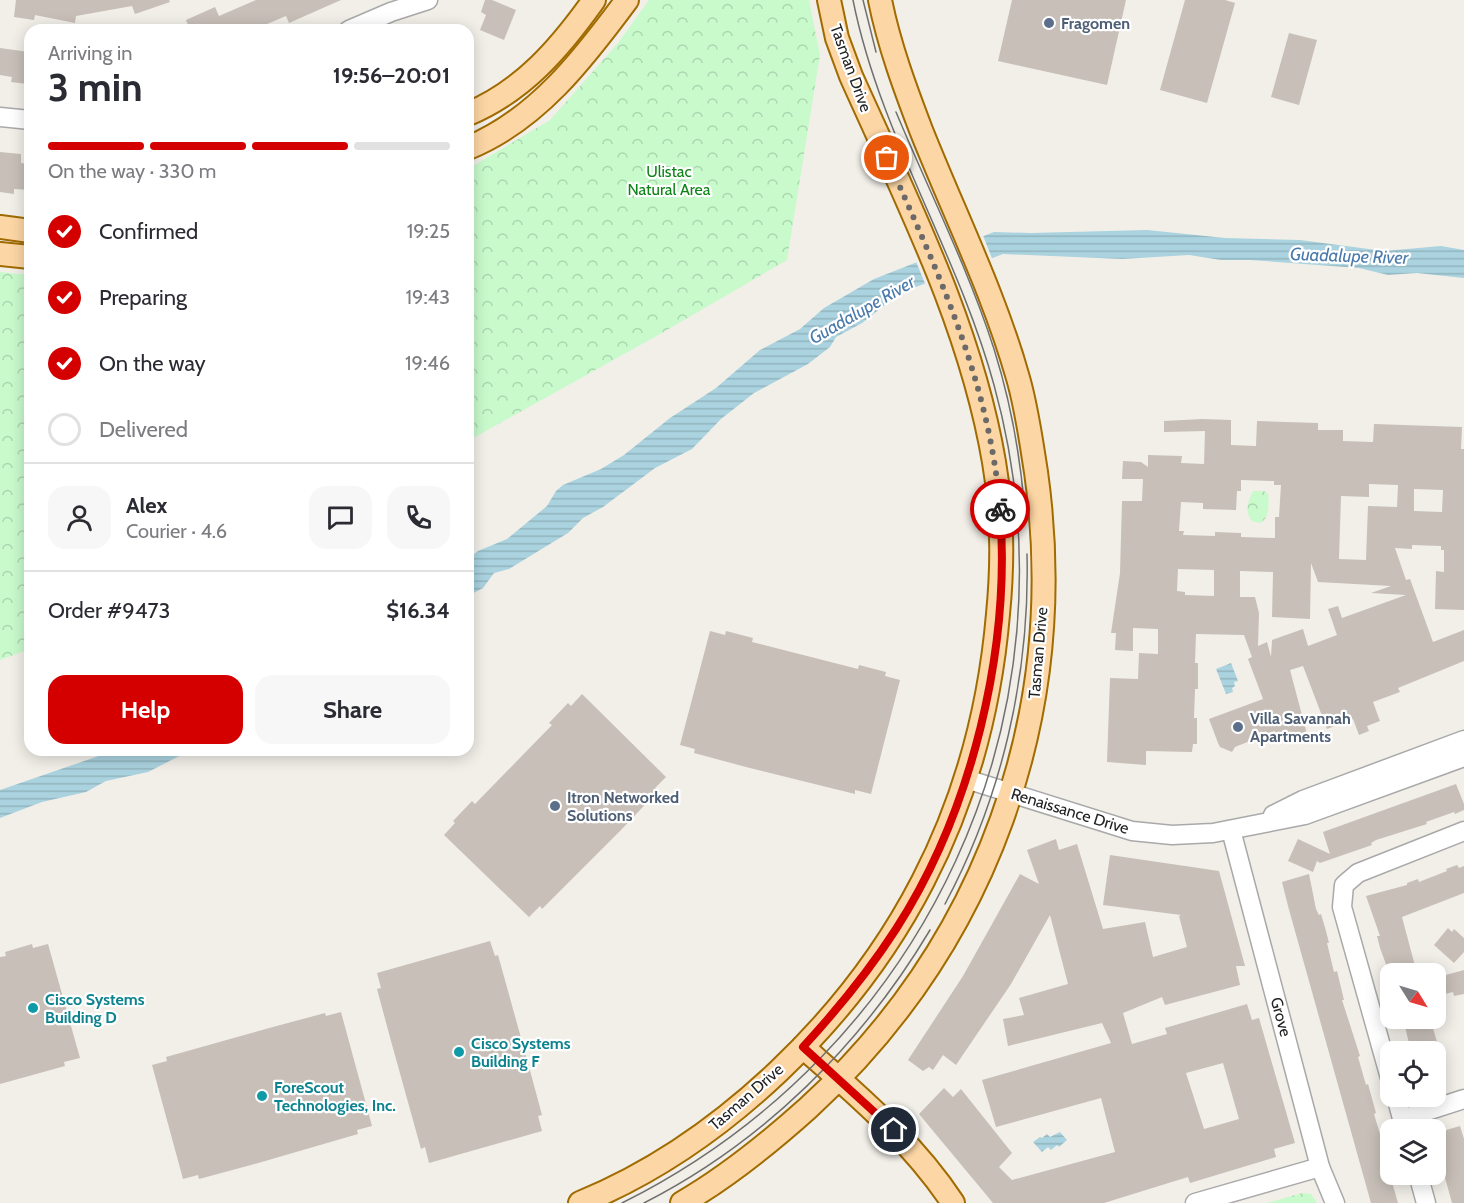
<!DOCTYPE html>
<meta charset="utf-8">
<style>
:root{--surface:#fff;--page:#f7f7f7;--text:#2b2b33;--muted:#7c7c81;--line:#e1e1e2;--accent:#d40000}
body{margin:0;font-family:Cabin,sans-serif;background:var(--page);color:var(--text);height:100vh;display:flex;flex-direction:column;font-size:22px;white-space:nowrap}
*{box-sizing:border-box;margin:0}
p{font-size:20px;color:var(--muted)}
.icon{flex:none;width:33px;height:33px;fill:none;stroke:currentColor;stroke-width:2;stroke-linecap:round;stroke-linejoin:round}
.map{position:relative;flex:1;overflow:hidden}
.sheet{position:absolute;left:24px;top:24px;width:450px;height:732px;display:flex;flex-direction:column;background:var(--surface);border-radius:18px;box-shadow:0 3px 15px #0003}
.sheet>*{flex:none}
.needle{width:39px;rotate:127deg}
.controls{position:absolute;left:1380px;top:963px;display:grid;gap:12px}
.controls a{display:grid;place-items:center;width:66px;height:66px;border-radius:12px;background:var(--surface);box-shadow:0 3px 15px #0003;font-size:30px}
.pin{position:absolute;display:grid;place-items:center;width:51px;height:51px;color:#fff;margin:-26px;border:3px solid #fff;border-radius:50%;box-shadow:0 2px 6px #0007}
.courier{position:absolute;display:grid;place-items:center;width:60px;height:60px;margin:-30px;border:4px solid #d40000;border-radius:50%;background:#fff;color:#222;box-shadow:0 2px 8px #0007}
.headline em{font-style:normal;font-weight:800}
.headline div{display:flex;flex-direction:column-reverse}
.headline{display:flex;align-items:center;justify-content:space-between;height:102px;padding:0 24px}
h1{font-size:39px;font-weight:800;line-height:45px}
.bar{display:grid;grid-template-columns:repeat(4,1fr);gap:9px 6px;align-content:center;height:72px;padding:0 24px}
.bar i{height:8px;border-radius:4px;background:var(--line)}
.bar .selected{background:var(--accent)}
.bar p{grid-column:span 4}
.line{display:flex;align-items:center;gap:15px;padding:0 24px;border-top:2px solid var(--line)}
.line div{flex:1}
.round{display:grid;place-items:center;flex:none;width:63px;height:63px;border-radius:18px;background:var(--page)}
ol{padding:0 24px;list-style:none}
li{display:flex;align-items:center;gap:18px;height:66px}
li p{margin-inline-start:auto}
li .icon{padding:6px;border-radius:50%;background:var(--accent);color:#fff;stroke-width:4}
li:last-child{color:var(--muted)}
li i{width:33px;height:33px;border:3px solid var(--line);border-radius:50%}
.action{display:flex;gap:12px;margin-top:auto;padding:12px 24px}
.action a{flex:1;height:69px;border-radius:18px;background:var(--accent);color:#fff;font-size:24px;font-weight:800;line-height:69px;text-align:center}
.action a+a{background:var(--page);color:var(--text)}
.map>svg:first-child{display:block}
.park{fill:url(#park-crowns)}
.water{fill:url(#water-rules)}
.pier{fill:#f2efe9}
.building{fill:#c7bfb8;fill-rule:evenodd}
.lines{fill:none;stroke-linecap:round;stroke-linejoin:round}
.minor-casing{stroke:#a9a9a9;stroke-width:21}
.major-casing{stroke:#a06b00;stroke-width:26}
.minor{stroke:#fff;stroke-width:18}
.major{stroke:#fcd6a4;stroke-width:22}
.tram{stroke:#707070;stroke-width:1.5}
.done{stroke:#6b6a68;stroke-width:6;stroke-dasharray:0 10.8}
.route{stroke:#d40000;stroke-width:8}
.service-dot{fill:#5c6f8a;stroke:#fff;stroke-width:2}
.culture-dot{fill:#0f9aa8;stroke:#fff;stroke-width:2}
.labels{text-anchor:middle;dominant-baseline:central;stroke-width:4.5;stroke-linejoin:round;paint-order:stroke}
.service-label{font-size:16px;font-weight:bold;fill:#4e5e75;stroke:#fff;text-anchor:start}
.street-label{font-size:16px;fill:#222;stroke:#fff}
.park-label{font-size:16px;fill:#0c8416;stroke:#fff}
.culture-label{font-size:16px;font-weight:bold;fill:#0d838f;stroke:#fff;text-anchor:start}
.water-label{font-size:18px;font-style:italic;fill:#4a7aab;stroke:#fff}
</style>
<div class="map">
<svg width="1464" height="1203" viewBox="0 0 1464 1203">
<defs>
<pattern id="park-crowns" width="20" height="18" patternUnits="userSpaceOnUse" patternTransform="scale(1.5)"><rect width="20" height="18" fill="#c8facc"/><path d="M2 6a3 3 0 1 1 6 0M12 15a3 3 0 1 1 6 0" fill="none" stroke="#acd6af"/></pattern>
<pattern id="water-rules" width="6" height="5" patternUnits="userSpaceOnUse" patternTransform="scale(1.5)"><rect width="6" height="5" fill="#aad3df"/><path d="M0 2.5h6" fill="none" stroke="#92b5bf"/></pattern>
</defs>
<rect width="100%" height="100%" fill="#f2efe9"/>
<g class="park">
<path d="M649,0H809L820,55L787,260L660,334L468,441V169L550,120L618,43Z"/>
<path d="M0,272L30,275V649L0,660Z"/>
<path d="M1253,491H1264L1268,494C1269,504 1270,518 1260,523L1252,521C1244,512 1248,501 1253,491Z"/>
<path d="M1302,1193L1311,1194L1317,1203H1267Z"/>
</g>
<g class="water">
<path d="M1147,230L1225,238L1300,240L1384,251L1441,246L1464,250V278L1417,273L1388,275L1359,268L1250,260H1221L1189,255L1122,259L1003,254L900,293L862,323L836,337L830,347L808,364L754,393L721,419L692,449L655,468L603,507L583,518L568,533L509,569L494,573L483,588L468,596V559L478,551L507,539L547,506L556,491L563,485L601,469L624,455L670,418L716,388L760,350L800,329L824,308L874,279L994,232L1031,233Z"/>
<path d="M1231,663L1238,681L1234,682L1235,686L1232,688L1233,692L1226,694L1216,669Z"/>
<path d="M116,750H191L148,772L106,781L86,792L42,802L0,818V790Z"/>
<path d="M1060,1132L1067,1140L1059,1147L1057,1145L1051,1150L1048,1147L1042,1152L1033,1142L1040,1137L1042,1138L1047,1134L1050,1137Z"/>
</g>
<path class="pier" d="M982,233L993,261L926,286L915,259Z"/>
<g class="building">
<path d="M16,0H169L170,2L135,14L132,6L76,16L75,23L35,15L34,20L14,17Z"/>
<path d="M256,0H341L289,23L286,16L253,30H190L186,20L215,7L219,16Z"/>
<path d="M485,0H492L516,10L504,40L480,30L486,15L481,12Z"/>
<path d="M1012,0H1126L1107,85L998,61Z"/>
<path d="M1185,0H1225L1235,3L1207,103L1160,90Z"/>
<path d="M1289,33L1317,40L1299,105L1271,97Z"/>
<path d="M0,48L29,52L27,66L30,67L27,84L11,82L12,77L0,75Z"/>
<path d="M0,152L21,154V163L30,164V190L14,189V194L0,192Z"/>
<path d="M1202,419L1231,420V445L1256,446L1257,421L1318,423V430H1343V441L1373,442L1374,424L1462,427L1461,449H1464V610L1435,609L1436,571L1444,572V550H1441V546L1412,545V549L1395,548L1406,580L1410,579L1433,642L1464,630V661L1398,688L1400,692L1373,702L1380,721L1367,726L1369,731L1359,735L1353,719L1327,729L1303,666L1290,670L1307,734L1283,742L1280,734L1276,735L1275,731L1235,747L1232,752L1220,747L1218,743L1209,719L1263,699L1248,659L1252,657L1244,635L1196,634L1195,663H1198V689H1195L1194,718H1197V744H1193L1192,752L1146,751V765L1107,762L1110,678L1138,679L1139,653L1158,654V629L1133,628V651L1115,650L1116,633H1111L1120,573L1122,501H1142L1143,479H1122L1123,461L1141,462L1148,467V455L1182,456L1181,463L1204,464L1205,431L1164,432V421ZM1241,480L1274,481V485H1281L1279,517H1275V538L1241,537V533L1215,532V536L1183,535L1184,531H1179L1181,502L1203,503V509L1236,510L1237,491H1241ZM1369,484L1398,485L1397,507L1368,506L1366,560L1339,559L1341,496L1369,497ZM1414,489L1443,490L1442,512L1414,511ZM1311,563L1318,582L1391,586L1371,593L1406,595L1342,618L1338,606L1328,609L1337,635L1308,646L1303,629L1272,640L1271,657L1267,642L1258,646L1259,613L1255,597H1240V571L1273,572L1272,617L1310,619ZM1178,569L1214,570V596L1185,595V592L1177,591Z"/>
<path d="M710,631L725,635L726,631L753,638L752,642L858,669L859,665L886,672L885,676L900,680L871,794L855,790V794L746,767L694,753L695,749L680,745Z"/>
<path d="M582,694L666,777L655,788L658,791L621,830L542,909L540,906L529,917L444,835L455,823L453,821L472,801L475,804L552,725L549,723L568,703L571,706Z"/>
<path d="M1456,784L1464,804V810L1455,814L1454,812L1426,822L1427,824L1376,840L1371,843L1372,845L1320,863L1317,861L1313,872L1288,861L1298,839L1330,854L1323,832Z"/>
<path d="M1056,839L1059,850L1077,844L1103,929L1145,922L1153,957L1187,947L1179,916L1181,915L1103,905L1110,855L1219,871L1245,966H1236L1240,985L1165,1005L1162,997L1123,1013L1132,1044L1167,1034L1165,1028L1247,1004L1252,1020L1259,1018L1295,1143L1274,1149L1276,1157L1190,1183L1188,1177L1104,1203H993L919,1114L944,1088L953,1097L961,1089L1012,1153L999,1167L1012,1180L1115,1152L1101,1098L996,1127L982,1080L1111,1043L1102,1023L1008,1046L1003,1019L1024,1015L1019,998L1068,984L1050,915L1011,984L956,1065L943,1055L933,1070L929,1067L923,1071L908,1060L963,976L1020,874L1039,884L1027,850ZM1223,1063L1239,1119L1204,1129L1186,1073Z"/>
<path d="M1457,865L1459,868L1464,866V893L1402,917L1415,966L1410,967L1411,970L1390,975L1380,948L1377,936H1380L1366,896L1407,885V883L1418,879L1419,882L1447,871L1446,869Z"/>
<path d="M1309,874L1316,909L1319,915L1321,914L1326,931L1329,943H1327L1334,972L1337,971L1344,1000H1342L1360,1056L1358,1057L1366,1085L1368,1084L1376,1113L1374,1114L1390,1167V1175L1398,1203H1371L1288,906L1282,882Z"/>
<path d="M1448,928L1452,932L1454,929L1464,938V952L1454,963L1434,945Z"/>
<path d="M490,941L495,956L498,955L528,1063L542,1115L538,1116L542,1131L429,1163L425,1147L421,1149L391,1041L377,989L381,988L377,973Z"/>
<path d="M32,944L33,948L48,944L80,1058L64,1062L65,1066L0,1084V957L6,956L5,952Z"/>
<path d="M1464,970V994L1454,996L1453,992L1445,994L1442,976Z"/>
<path d="M341,1012L372,1126L357,1130L358,1134L251,1165L199,1179L198,1175L183,1179L152,1065L167,1061L166,1057L273,1027L325,1013L326,1016Z"/>
<path d="M1403,1018H1430L1440,1052H1411Z"/>
<path d="M1460,1126L1464,1139V1203H1452L1444,1174H1446L1438,1145L1436,1146V1133Z"/>
</g>
<g class="lines">
<defs>
<g id="minor">
<path d="M349,30L391,12L428,0"/>
<path d="M0,117L30,120"/>
<path d="M966,779L1132,831L1172,835L1213,833L1305,815L1464,757"/>
<path d="M1273,815L1303,800L1464,740"/>
<path d="M1231,830L1314,1144L1320,1167L1335,1203"/>
<path d="M1390,1078L1342,907L1344,885L1358,873L1464,831"/>
<path d="M1396,1096L1405,1130"/>
<path d="M1402,1119L1464,1099"/>
<path d="M1418,1174L1426,1203"/>
<path d="M1195,1203L1320,1167"/>
</g>
<g id="major">
<path d="M468,114C523,91 560,48 594,0"/>
<path d="M468,148C537,120 584,58 627,0"/>
<path d="M0,227L30,231"/>
<path d="M0,254L30,257"/>
<path d="M803,1047C857,1095 913,1142 953,1203"/>
<path d="M580,1203C722,1145 853,1017 923,881C966,798 990,707 998,614C1003,563 1003,513 994,462C971,326 907,201 851,76L837,38L829,0"/>
<path d="M682,1203C727,1177 769,1143 808,1108C987,944 1070,714 1036,472C1031,441 1027,409 1018,378C994,293 954,213 921,130C905,88 889,45 880,0"/>
</g>
</defs>
<use href="#minor" class="minor-casing"/>
<use href="#major" class="major-casing"/>
<use href="#minor" class="minor"/>
<use href="#major" class="major"/>
<g class="tram">
<path d="M863,0L876,52"/>
<path d="M896,112C929,191 968,268 994,349C1011,403 1021,459 1025,515"/>
<path d="M945,904C1002,797 1030,675 1027,554"/>
<path d="M622,1203C925,1052 1085,714 994,385C958,253 880,135 853,0"/>
<path d="M644,1203C764,1142 862,1044 930,930"/>
</g>
</g>
<g class="lines">
<path class="done" d="M887,158C938,272 990,383 1000,509"/>
<path class="route" d="M894,1130L803,1047C837,1010 869,971 896,929C972,811 1011,649 1000,509"/>
</g>
<g class="service-dot">
<circle cx="1049" cy="23" r="6"/>
<circle cx="1238" cy="727" r="6"/>
<circle cx="555" cy="806" r="6"/>
</g>
<g class="culture-dot">
<circle cx="33" cy="1008" r="6"/>
<circle cx="459" cy="1052" r="6"/>
<circle cx="262" cy="1096" r="6"/>
</g>
<g class="labels">
<g class="service-label">
<text x="1061" y="23">Fragomen</text>
<text x="1250" y="718">Villa Savannah<tspan x="1250" dy="18">Apartments</tspan></text>
<text x="567" y="797">Itron Networked<tspan x="567" dy="18">Solutions</tspan></text>
</g>
<g class="street-label">
<text transform="translate(851 68) rotate(70)">Tasman Drive</text>
<text transform="translate(1038 653) rotate(-85)">Tasman Drive</text>
<text transform="translate(1070 811) rotate(17)">Renaissance Drive</text>
<text transform="translate(1281 1017) rotate(75)">Grove</text>
<text transform="translate(746 1097) rotate(-41)">Tasman Drive</text>
</g>
<g class="park-label">
<text x="669" y="171">Ulistac<tspan x="669" dy="18">Natural Area</tspan></text>
</g>
<g class="culture-label">
<text x="45" y="999">Cisco Systems<tspan x="45" dy="18">Building D</tspan></text>
<text x="471" y="1043">Cisco Systems<tspan x="471" dy="18">Building F</tspan></text>
<text x="274" y="1087">ForeScout<tspan x="274" dy="18">Technologies, Inc.</tspan></text>
</g>
<g class="water-label">
<text transform="translate(1349 256) rotate(2)">Guadalupe River</text>
<text transform="translate(862 310) rotate(-30)">Guadalupe River</text>
</g>
</g>
</svg>
<div class="controls">
<a><svg class="needle" viewBox="-14 -14 28 28"><path d="M0-13l5 13h-10z" fill="#e53935"/><path d="M0 13l5-13h-10z" fill="#7c7c81"/></svg></a>
<a><svg class="icon" aria-label="locate" viewBox="0 0 24 24"><circle cx="12" cy="12" r="6"/><path d="M12 2v4M12 18v4M2 12h4M18 12h4"/></svg></a>
<a><svg class="icon" aria-label="layers" viewBox="0 0 24 24"><path d="M12 4l9 5-9 5-9-5zM3 14l9 5 9-5"/></svg></a>
</div>
<div class="pin" style="left:887px;top:158px;background:#ea580c"><svg class="icon" aria-label="bag" viewBox="0 0 24 24"><path d="M5 8h14l-1 12H6zM9 8a3 3 0 0 1 6 0"/></svg></div>
<div class="pin" style="left:894px;top:1130px;background:#1f2937"><svg class="icon" aria-label="home" viewBox="0 0 24 24"><path d="M3 11l9-7 9 7M6 9v11h12V9"/></svg></div>
<div class="courier" style="left:1000px;top:509px"><svg class="icon" aria-label="bike" viewBox="0 0 24 24"><circle cx="6" cy="16" r="4"/><circle cx="18" cy="16" r="4"/><path d="M6 16l4-8h5l3 8M10 8l3 8H6M13 5h3"/></svg></div>
<section class="sheet">
<div class="headline"><div><h1>3 min</h1><p>Arriving in</p></div><em>19:56–20:01</em></div>
<div class="bar"><i class="selected"></i><i class="selected"></i><i class="selected"></i><i></i><p>On the way · 330 m</p></div>
<ol>
<li><svg class="icon" aria-label="check" viewBox="0 0 24 24"><path d="M5 12l5 5 9-10"/></svg>Confirmed<p>19:25</p></li>
<li><svg class="icon" aria-label="check" viewBox="0 0 24 24"><path d="M5 12l5 5 9-10"/></svg>Preparing<p>19:43</p></li>
<li><svg class="icon" aria-label="check" viewBox="0 0 24 24"><path d="M5 12l5 5 9-10"/></svg>On the way<p>19:46</p></li>
<li><i></i>Delivered</li>
</ol>
<div class="line" style="height:108px"><a class="round"><svg class="icon" aria-label="person" viewBox="0 0 24 24"><circle cx="12" cy="8" r="4"/><path d="M4 21q1-7 8-7t8 7"/></svg></a><div><b>Alex</b><p>Courier · 4.6</p></div><a class="round"><svg class="icon" aria-label="chat" viewBox="0 0 24 24"><path d="M4 5h16v11H9l-5 4z"/></svg></a><a class="round"><svg class="icon" aria-label="phone" viewBox="0 0 24 24"><path d="M5 4h4l2 5-3 2q2 4 5 5l2-3 5 2v4C11 20 4 13 5 4z"/></svg></a></div>
<div class="line" style="height:78px"><div>Order #9473</div><b>$16.34</b></div>
<div class="action"><a>Help</a><a>Share</a></div>
</section>
</div>
